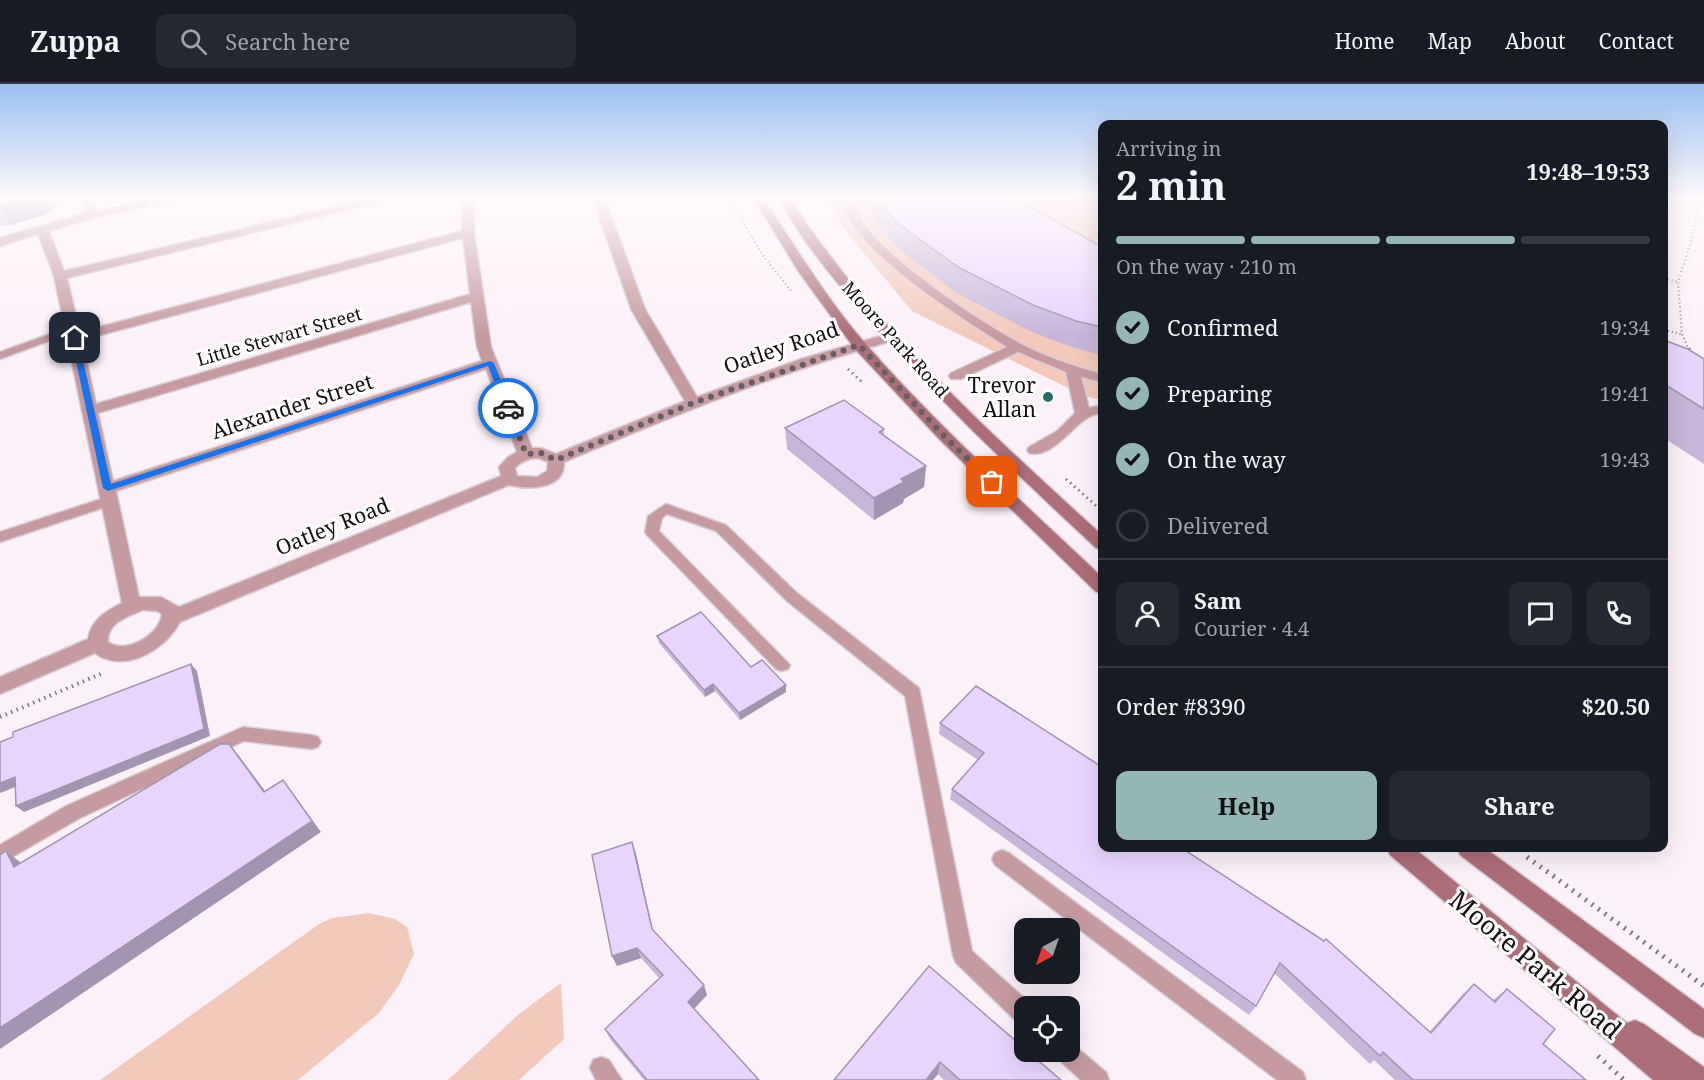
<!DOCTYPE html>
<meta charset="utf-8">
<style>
:root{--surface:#171b24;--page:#242831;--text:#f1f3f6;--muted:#9ea1a6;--line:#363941;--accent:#94b6b5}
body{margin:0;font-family:"Noto Serif",serif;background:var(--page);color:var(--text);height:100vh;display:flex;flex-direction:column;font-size:22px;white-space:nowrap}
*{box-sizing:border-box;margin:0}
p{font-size:20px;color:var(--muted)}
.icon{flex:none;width:33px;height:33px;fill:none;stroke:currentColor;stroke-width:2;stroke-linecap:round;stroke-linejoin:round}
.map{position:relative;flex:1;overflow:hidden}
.sheet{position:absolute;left:1098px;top:36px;width:570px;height:732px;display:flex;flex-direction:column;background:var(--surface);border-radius:12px;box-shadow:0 6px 24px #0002}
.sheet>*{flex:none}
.needle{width:39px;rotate:220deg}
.buttons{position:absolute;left:1014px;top:834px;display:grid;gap:12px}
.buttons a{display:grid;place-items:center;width:66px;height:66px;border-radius:12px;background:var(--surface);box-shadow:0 6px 24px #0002;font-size:30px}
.pin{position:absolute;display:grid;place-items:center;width:51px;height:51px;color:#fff;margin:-26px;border-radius:12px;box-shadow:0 3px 9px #0006}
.courier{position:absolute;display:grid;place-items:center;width:60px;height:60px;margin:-30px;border:4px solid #1a73e8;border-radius:50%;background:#fff;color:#222;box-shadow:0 2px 8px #0007}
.summary em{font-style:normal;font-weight:700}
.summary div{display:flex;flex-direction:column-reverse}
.summary{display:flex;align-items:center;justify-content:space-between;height:102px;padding:0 18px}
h1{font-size:39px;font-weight:700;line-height:45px}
.bar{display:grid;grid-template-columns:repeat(4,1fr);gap:9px 6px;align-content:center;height:72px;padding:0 18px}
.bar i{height:8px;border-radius:4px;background:var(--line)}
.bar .current{background:var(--accent)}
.bar p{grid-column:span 4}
.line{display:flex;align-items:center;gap:15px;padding:0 18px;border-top:2px solid var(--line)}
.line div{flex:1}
.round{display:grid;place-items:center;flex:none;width:63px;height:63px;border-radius:12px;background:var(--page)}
ol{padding:0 18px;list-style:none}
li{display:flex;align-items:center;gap:18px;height:66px}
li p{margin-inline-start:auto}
li .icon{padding:6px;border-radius:50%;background:var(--accent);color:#111;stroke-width:4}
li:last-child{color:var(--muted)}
li i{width:33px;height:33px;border:3px solid var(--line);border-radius:50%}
.primary-button{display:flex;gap:12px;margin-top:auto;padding:12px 18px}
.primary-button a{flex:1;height:69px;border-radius:12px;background:var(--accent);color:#111;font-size:24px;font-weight:700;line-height:69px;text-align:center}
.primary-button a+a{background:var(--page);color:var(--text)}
header{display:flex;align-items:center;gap:36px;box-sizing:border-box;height:84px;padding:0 30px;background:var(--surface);border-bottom:2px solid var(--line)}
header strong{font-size:28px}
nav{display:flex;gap:33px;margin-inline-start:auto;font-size:21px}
.search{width:420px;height:54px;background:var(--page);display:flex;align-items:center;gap:15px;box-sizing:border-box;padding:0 21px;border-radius:12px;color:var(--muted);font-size:22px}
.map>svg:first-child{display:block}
.green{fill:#f3c9bc}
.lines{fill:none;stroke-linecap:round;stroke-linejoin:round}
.lane-casing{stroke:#d8cdd4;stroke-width:3}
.street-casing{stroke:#d8cdd4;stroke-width:3}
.secondary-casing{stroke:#d8cdd4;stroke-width:3}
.path-far3{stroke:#83787f;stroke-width:2;stroke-dasharray:1 3;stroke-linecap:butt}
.path-far2{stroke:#83787f;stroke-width:3;stroke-dasharray:1.5 4;stroke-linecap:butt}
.path-far1{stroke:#83787f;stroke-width:4;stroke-dasharray:1.5 4.5;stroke-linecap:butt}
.path{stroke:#83787f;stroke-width:5;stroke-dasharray:2 6;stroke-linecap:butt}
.lane{fill:#c69aa1;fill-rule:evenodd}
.street{fill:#c69aa1;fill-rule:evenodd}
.secondary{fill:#ac6e78;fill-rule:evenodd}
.wall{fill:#c8b6da}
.shaded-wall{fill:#a394b1}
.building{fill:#e9d4fd;stroke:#a394b1;stroke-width:1.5}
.route{fill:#1a73e8}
.done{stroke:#685d64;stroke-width:6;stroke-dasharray:0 10.8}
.poi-dot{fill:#226c66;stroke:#fff;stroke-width:2}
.labels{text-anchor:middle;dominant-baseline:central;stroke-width:6;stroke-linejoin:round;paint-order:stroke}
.far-street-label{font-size:18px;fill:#170e14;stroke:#fff}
.street-label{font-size:21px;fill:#170e14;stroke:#fff}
.poi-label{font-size:21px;fill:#170e14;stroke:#fff;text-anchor:end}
.near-street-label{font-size:26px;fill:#170e14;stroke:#fff}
</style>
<header>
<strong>Zuppa</strong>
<div class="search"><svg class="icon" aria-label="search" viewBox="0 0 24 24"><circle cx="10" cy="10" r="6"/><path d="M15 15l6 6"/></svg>Search here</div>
<nav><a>Home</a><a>Map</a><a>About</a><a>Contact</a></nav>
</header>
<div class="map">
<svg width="1704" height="996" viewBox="0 0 1704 996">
<rect width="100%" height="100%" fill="#fdf1f9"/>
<g class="green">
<path d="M824,113H1102V316L1084,312L912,227L849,151Z"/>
<path d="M369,829L395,835L407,843L414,870L399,901L378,930L298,996H100L319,840L332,834Z"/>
<path d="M561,899L564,955L519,996H448L519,930Z"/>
</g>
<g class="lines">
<defs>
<g id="lane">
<path d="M72,242L76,243V247L0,275V268Z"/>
<path d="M110,412L117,417L115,420L0,458V448Z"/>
<path d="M666,420L726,441L797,509L919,604L972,867L1032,921L1024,922V940L1016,937L956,879L953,872L905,612L787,517L716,447L667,430L662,434L659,447L790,581L788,585L782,587L776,585L647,451L645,448L648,432Z"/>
<path d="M243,643L312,651L318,653L321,658L318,663L312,665L244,657L80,734L0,780V761L66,722Z"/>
<path d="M1002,766L1009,769L1303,988L1306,996H1277L995,781L992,775L995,769Z"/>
<path d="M1070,958L1106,988L1109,996H1081L1059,976L1056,968H1070Z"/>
<path d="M601,973L609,976L622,996H596L590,984L593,976Z"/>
</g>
<g id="street">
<path d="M89,113H100L94,120L96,127L162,113H180L179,115L93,134L49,147L64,187L376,113H393L388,116L67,194L80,248L462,147L463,113H473L474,149L491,263L532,364H541L556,370L685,317L631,225L598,129L596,113H606L610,129L645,225L697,313L801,275L891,249L898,253L896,256C781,287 673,332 564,378C565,406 528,406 509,401L180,538C166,565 124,591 95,569L0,610V593L88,555C91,536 106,527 122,519L54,192L38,150L0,162V154L85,129L82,119ZM463,154L470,210L96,320L82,256ZM471,218L477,263L482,277L113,397L98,329ZM486,285L517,368L508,373L499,383L501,392L179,523L161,513H139L116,407ZM538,374L548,378L547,387L537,393L517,392L515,384C522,377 529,374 538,374ZM143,526L157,527L162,530C160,550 127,571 108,558C107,538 128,533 143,526Z"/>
<path d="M843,113H853C855,125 863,140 871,149C903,186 977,236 1021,260C1046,273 1075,283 1102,290V298L1081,293L1089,324L1102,321V329C1098,330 1092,331 1089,333C1072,342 1052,375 1029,369L1027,366L1029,363L1057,347L1075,329L1066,288L1018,268L961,295H951L949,292L951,289L1007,263C966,236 845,164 843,113Z"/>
</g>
<g id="secondary">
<path d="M753,113H763C795,162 826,214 865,259C938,343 1022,417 1102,493V509L1096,508L940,356L854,264L798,187Z"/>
<path d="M779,113H789C872,242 989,348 1102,451V466L1096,464C1012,386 929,308 855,220C828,188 797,151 779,113Z"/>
<path d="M1387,764H1414L1627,939L1635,936L1644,940L1704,983V996H1653L1390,771Z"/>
<path d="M1457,764H1485L1704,925V954L1695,950L1460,771Z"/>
</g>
</defs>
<use href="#lane" class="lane-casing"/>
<use href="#street" class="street-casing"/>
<use href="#secondary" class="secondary-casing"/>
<g class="path-far3">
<path d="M728,113L762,170L791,207"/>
<path d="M1664,194L1678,198"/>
<path d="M1664,246L1682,250"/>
<path d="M1689,266L1682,250L1678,198L1692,154L1701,113"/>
</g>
<g class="path-far2">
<path d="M1689,264L1691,269"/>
<path d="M848,285L862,298"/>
<path d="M1066,395L1102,427"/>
</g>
<path class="path-far1" d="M0,633L103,589"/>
<g class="path">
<path d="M1527,773L1704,902"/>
<path d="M1598,972L1624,996"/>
</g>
<use href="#lane" class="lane"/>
<use href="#street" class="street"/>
<use href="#secondary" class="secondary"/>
</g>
<g class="wall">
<path d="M0,113L47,130L11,141L0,142Z"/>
<path d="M870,113H1017L1014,114L1102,163V271L1071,263L1030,247L955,208L895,162L875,136L870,119Z"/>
<path d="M1664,256L1704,275V380L1664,354Z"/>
<path d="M785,344L884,345V351L926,382L924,403L904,415L903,419L874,436L787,365Z"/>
<path d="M657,552L751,583L786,601V608L740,636L715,607L705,613L659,559Z"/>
<path d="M976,602L1102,764H1185L1184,765L1429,948L1464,909L1474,900L1493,916L1507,905L1543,960L1586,996H1395L1374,976L1370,980L1274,889L1256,922L1249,931L950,715L952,705L978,676L939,650L940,639Z"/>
<path d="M632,758L636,770L653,847L707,911L694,925L759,996H644L610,955L605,945L660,895L641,874L617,882Z"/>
<path d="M929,882L1061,996H944L938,990L933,996H834Z"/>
</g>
<g class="shaded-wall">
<path d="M27,113H64L47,130L11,141L0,125V121Z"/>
<path d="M926,382L924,403L904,415L903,419L874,436V414L901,395Z"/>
<path d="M191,580L197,587L210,652L24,728L16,722Z"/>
<path d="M713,600L715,607L705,613L704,606Z"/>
<path d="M786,601V608L740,636L739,629Z"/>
<path d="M229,660L239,672L274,719L264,708Z"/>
<path d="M15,693L23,700L0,709V699Z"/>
<path d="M283,696L321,748L0,965V944Z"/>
<path d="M632,758L636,770L655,856L652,845Z"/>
<path d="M6,767L20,778L28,794L14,783Z"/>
<path d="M637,864L641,874L617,882L612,872Z"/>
<path d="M704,901L707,911L691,928L688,918Z"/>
<path d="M940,978L938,990L933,996H926Z"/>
</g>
<g class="building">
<path d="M0,113H27L0,121Z"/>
<path d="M876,113H1012L1102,163V243L1076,237L1033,221L958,183L896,138Z"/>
<path d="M1664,256L1688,265L1704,275V325L1664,300Z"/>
<path d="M844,316L884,345L879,348L926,382L901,395L904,398L874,414L785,344Z"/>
<path d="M701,528L751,583L762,576L786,601L739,629L713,600L704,606L657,552Z"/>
<path d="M191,580L204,645L16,722L15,693L0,699V658L13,653V648Z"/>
<path d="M976,602L1102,683V764H1184L1183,765L1324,857L1326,855L1431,949L1474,900L1495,918L1507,905L1555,945L1543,960L1586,996H1413L1383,968L1380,972L1280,879L1256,922L952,705L984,669L940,639Z"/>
<path d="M220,660H229L264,708L283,696L312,737L0,944V771L6,767L14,783Z"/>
<path d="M632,758L652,845L704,901L688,918L759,996H647L605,945L663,891L637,864L612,872L592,771Z"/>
<path d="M929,882L1024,964V968H1028L1061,996H960L940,978L926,996H834Z"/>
</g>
<linearGradient id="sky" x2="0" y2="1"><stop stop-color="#9bbff0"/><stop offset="0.45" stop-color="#fef9fc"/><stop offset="1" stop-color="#fef9fc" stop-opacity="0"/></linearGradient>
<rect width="1704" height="252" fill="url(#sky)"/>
<path class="route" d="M75,252L78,254L111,400L490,277L494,279L512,324L508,326L504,324L488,282L108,407L103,404L71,254Z"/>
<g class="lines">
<path class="done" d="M508,324L526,370L541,369L556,376L693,319L859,261L945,353L992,398"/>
</g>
<circle class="poi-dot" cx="1048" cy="313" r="6"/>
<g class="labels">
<g class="far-street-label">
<text transform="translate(279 252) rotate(-16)">Little Stewart Street</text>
<text transform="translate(896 255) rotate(48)">Moore Park Road</text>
</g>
<g class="street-label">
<text transform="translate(781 263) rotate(-19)">Oatley Road</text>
<text transform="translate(292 322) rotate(-18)">Alexander Street</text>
<text transform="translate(332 442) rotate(-22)">Oatley Road</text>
</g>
<g class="poi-label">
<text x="1036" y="301">Trevor<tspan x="1036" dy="24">Allan</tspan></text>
</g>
<g class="near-street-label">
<text transform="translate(1536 880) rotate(40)">Moore Park Road</text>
</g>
</g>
</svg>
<div class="buttons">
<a><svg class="needle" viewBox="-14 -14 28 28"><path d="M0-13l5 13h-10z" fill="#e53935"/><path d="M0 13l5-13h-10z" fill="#9ea1a6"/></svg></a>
<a><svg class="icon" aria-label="locate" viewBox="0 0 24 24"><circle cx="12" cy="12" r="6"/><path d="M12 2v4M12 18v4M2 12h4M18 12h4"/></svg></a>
</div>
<div class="pin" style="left:992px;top:398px;background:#ea580c"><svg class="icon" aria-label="bag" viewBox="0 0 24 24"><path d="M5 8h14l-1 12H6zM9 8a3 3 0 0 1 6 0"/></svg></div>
<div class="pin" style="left:75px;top:254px;background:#1f2937"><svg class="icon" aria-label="home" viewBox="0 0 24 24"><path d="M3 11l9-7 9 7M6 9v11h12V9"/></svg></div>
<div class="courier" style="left:508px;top:324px"><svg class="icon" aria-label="car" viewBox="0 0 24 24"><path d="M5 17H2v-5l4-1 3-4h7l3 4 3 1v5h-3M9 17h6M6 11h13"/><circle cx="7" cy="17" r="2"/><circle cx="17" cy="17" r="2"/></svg></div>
<section class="sheet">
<div class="summary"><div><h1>2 min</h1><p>Arriving in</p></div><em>19:48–19:53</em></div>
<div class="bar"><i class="current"></i><i class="current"></i><i class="current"></i><i></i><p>On the way · 210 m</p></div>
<ol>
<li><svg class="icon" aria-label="check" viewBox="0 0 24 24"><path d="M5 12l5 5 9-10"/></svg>Confirmed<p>19:34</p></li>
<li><svg class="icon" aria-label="check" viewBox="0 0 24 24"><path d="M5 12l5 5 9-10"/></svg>Preparing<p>19:41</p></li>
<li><svg class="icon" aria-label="check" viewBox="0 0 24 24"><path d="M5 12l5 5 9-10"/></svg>On the way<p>19:43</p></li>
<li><i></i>Delivered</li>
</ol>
<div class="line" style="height:108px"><a class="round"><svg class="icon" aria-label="person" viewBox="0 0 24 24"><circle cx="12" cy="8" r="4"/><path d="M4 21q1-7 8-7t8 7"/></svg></a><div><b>Sam</b><p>Courier · 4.4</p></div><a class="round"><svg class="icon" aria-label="chat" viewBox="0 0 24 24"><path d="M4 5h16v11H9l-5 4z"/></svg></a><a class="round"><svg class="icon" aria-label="phone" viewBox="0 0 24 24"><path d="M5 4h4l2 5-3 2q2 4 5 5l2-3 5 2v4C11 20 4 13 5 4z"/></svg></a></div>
<div class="line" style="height:78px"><div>Order #8390</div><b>$20.50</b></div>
<div class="primary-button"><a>Help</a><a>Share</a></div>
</section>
</div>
